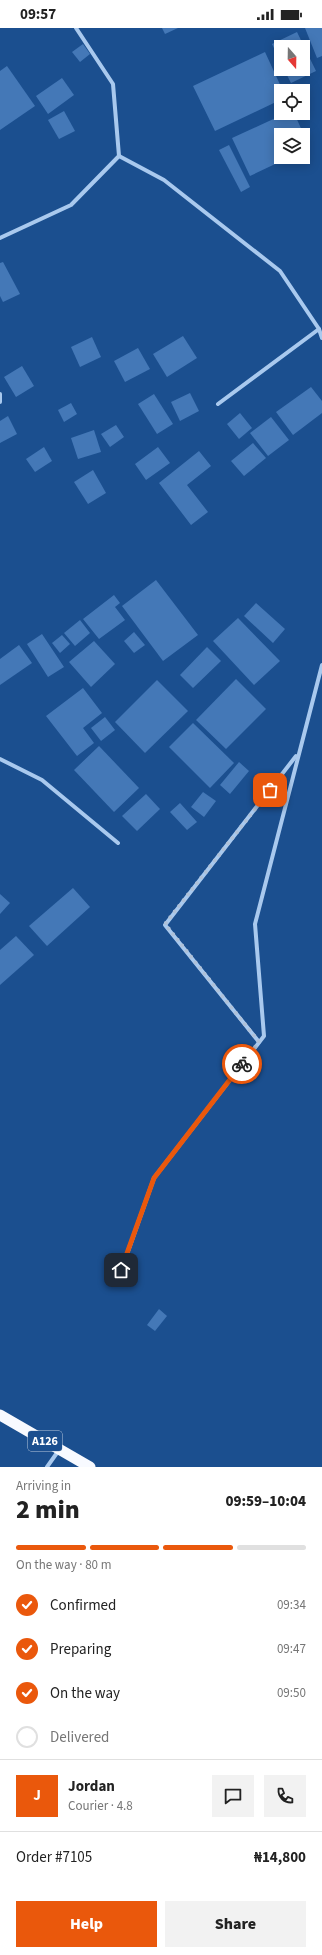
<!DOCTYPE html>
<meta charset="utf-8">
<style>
:root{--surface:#fff;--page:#f2f2f2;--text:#222;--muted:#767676;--line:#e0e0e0;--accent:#ea580c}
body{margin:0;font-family:"Source Sans 3",sans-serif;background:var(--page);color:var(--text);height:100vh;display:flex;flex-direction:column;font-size:15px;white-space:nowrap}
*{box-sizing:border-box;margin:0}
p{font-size:13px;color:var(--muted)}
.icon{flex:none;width:22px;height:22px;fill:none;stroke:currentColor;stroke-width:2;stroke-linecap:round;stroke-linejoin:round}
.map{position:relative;height:1439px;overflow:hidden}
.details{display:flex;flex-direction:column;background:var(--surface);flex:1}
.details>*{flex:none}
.needle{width:26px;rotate:160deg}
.controls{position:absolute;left:274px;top:12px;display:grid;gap:8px}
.controls a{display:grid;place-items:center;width:36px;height:36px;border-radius:0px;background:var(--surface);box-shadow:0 2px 10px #0003;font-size:20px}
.pin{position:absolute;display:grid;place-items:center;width:34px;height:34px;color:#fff;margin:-17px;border-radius:8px;box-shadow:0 2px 6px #0006}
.courier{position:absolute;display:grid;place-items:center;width:40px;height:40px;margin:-20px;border:3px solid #ea580c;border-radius:50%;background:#fff;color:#222;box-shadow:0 1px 5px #0007}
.headline em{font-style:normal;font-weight:800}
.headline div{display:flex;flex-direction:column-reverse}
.headline{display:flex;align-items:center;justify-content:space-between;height:68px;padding:0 16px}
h1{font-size:26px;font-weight:800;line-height:30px}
.bar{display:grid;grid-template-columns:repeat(4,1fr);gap:6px 4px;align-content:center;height:48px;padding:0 16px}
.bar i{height:5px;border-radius:3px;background:var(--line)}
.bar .current{background:var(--accent)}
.bar p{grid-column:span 4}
.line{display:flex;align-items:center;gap:10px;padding:0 16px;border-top:1px solid var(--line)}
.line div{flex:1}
.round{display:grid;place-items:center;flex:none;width:42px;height:42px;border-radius:0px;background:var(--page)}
ol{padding:0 16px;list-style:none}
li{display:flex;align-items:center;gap:12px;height:44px}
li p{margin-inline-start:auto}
li .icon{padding:4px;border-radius:50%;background:var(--accent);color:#fff;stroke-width:4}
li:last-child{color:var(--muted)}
li i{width:22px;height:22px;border:2px solid var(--line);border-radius:50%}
.cta{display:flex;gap:8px;margin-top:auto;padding:8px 16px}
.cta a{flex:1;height:46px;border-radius:0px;background:var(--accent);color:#fff;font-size:16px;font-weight:800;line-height:46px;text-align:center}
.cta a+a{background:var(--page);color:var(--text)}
.status{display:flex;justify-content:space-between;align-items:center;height:28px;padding:0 20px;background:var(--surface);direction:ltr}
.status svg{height:11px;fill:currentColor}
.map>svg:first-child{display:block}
.building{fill:#4478b7}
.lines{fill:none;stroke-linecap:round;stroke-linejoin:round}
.minor{stroke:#a9c9ee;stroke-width:4}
.trunk{stroke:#f8faff;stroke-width:11}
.done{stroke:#afc1d8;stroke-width:4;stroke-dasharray:0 7.2}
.route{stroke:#ea580c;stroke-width:5}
.labels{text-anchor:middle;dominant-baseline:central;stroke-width:3;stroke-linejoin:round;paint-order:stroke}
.shield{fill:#1b4f8f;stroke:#bbcadd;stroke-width:1}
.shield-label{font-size:12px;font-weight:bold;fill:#fff}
</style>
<div class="status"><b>09:57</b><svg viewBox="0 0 49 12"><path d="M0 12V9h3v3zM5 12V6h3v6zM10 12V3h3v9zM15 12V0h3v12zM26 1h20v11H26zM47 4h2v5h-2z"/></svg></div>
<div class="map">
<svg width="322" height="1439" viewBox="0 0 322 1439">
<rect width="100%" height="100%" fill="#1b4f8f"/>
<g class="building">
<path d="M162,0H178L165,6Z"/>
<path d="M305,0H322V28L317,30Z"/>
<path d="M297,4L316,43L291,55L284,41H303V19H281V35L272,16Z"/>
<path d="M83,16L90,26L80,34L72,24Z"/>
<path d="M265,24L283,63H281V85L276,74L215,103L193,58Z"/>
<path d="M7,38L35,78L0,102V43Z"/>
<path d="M62,50L74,67L48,86L36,68Z"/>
<path d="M64,83L75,103L59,111L48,92Z"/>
<path d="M281,85H294L310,120L303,123V107H281V129H290L250,148L232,110L282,87Z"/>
<path d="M229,117L250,159L241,164L219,122Z"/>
<path d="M3,234L20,266L3,274L0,268V235Z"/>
<path d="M183,308L197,330L167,349L153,326Z"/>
<path d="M92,309L101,329L80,339L71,319Z"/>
<path d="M138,320L150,341L125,354L114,333Z"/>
<path d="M22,338L34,358L16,369L4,349Z"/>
<path d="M311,359L322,373V385L293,407L276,384Z"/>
<path d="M190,365L199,383L180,393L171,374Z"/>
<path d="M154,366L173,396L157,406L138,376Z"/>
<path d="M71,375L77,386L64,394L58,382Z"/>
<path d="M240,385L252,400L239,411L227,396Z"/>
<path d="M8,388L17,406L0,415V393Z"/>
<path d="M271,389L289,412L268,428L250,405Z"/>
<path d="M116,397L124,409L110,419L101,406Z"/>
<path d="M94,402L101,424L78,431L71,410Z"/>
<path d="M253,415L266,430L244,448L231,433Z"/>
<path d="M44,419L52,433L35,444L26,431Z"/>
<path d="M158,419L170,435L146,452L135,436Z"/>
<path d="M199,423L211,438L187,457L208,484L191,497L159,455Z"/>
<path d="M93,442L106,465L88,476L74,454Z"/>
<path d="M156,552L198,607L163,633L122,578Z"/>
<path d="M114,567L120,575L115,579L125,592L99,611L83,591Z"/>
<path d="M256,575L285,601L273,615L244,588Z"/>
<path d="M238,590L280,633L254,657L213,613Z"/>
<path d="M80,592L90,605L75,618L64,605Z"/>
<path d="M134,604L145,617L134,625L124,613Z"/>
<path d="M42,606L64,639L48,649L27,616Z"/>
<path d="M62,607L70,616L60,625L52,615Z"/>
<path d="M94,613L115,636L91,659L69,634Z"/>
<path d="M19,617L32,635L0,657V631Z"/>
<path d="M207,619L221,633L193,660L180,647Z"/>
<path d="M236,651L266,681L226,721L196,692Z"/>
<path d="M157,652L188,683L145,725L115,694Z"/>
<path d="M83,660L102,685L83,700L94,715L77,728L46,688Z"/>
<path d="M105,689L115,702L101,713L91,700Z"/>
<path d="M193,695L234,735L210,760L169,719Z"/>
<path d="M99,718L139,760L114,784L74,742Z"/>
<path d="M239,734L249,743L230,766L220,757Z"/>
<path d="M203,764L216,773L204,789L191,779Z"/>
<path d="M146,766L160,781L137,803L122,788Z"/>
<path d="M180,775L197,794L187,802L170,784Z"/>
<path d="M73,860L90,879L47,918L29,898Z"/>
<path d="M0,866L10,875L0,886Z"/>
<path d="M16,908L34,927L0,957V922Z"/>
<path d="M159,1281L167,1288L155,1303L147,1297Z"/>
</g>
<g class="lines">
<g class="minor">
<path d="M119,128L164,152L280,243L319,301L322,310"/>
<path d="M0,210L71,177L119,128L113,56L76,0"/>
<path d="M0,366V374"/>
<path d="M218,376L319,301"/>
<path d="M0,731L42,752L118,815"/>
<path d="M259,1014L165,897L296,728"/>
<path d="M121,1243L154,1150L264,1008L255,896L322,637"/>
<path d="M47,1439L59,1422"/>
</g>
<path class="trunk" d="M0,1387L90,1439"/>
</g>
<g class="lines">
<path class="done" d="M242,1036L259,1014L165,896L270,762"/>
<path class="route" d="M121,1242L154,1150L242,1036"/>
</g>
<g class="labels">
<rect class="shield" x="28" y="1403" width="34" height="20" rx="3"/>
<g class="shield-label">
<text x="45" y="1413">A126</text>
</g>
</g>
</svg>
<div class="controls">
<a><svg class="needle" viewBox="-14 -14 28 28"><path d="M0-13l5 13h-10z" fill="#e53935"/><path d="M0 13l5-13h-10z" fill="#767676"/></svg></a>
<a><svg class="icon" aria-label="locate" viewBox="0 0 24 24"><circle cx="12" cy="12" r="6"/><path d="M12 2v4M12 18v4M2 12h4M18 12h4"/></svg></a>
<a><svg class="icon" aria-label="layers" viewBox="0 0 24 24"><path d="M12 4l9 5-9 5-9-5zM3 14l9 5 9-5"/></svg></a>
</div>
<div class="pin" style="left:270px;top:762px;background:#ea580c"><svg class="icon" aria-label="bag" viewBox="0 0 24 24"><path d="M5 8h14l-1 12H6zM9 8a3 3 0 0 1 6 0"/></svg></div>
<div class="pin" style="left:121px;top:1242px;background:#1f2937"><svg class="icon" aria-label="home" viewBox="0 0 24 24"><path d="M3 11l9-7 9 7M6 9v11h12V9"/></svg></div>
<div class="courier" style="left:242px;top:1036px"><svg class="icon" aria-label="bike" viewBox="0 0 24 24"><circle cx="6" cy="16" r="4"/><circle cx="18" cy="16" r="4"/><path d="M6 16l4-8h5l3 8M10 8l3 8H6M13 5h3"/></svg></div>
</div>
<section class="details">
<div class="headline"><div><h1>2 min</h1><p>Arriving in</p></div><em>09:59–10:04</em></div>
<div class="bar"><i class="current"></i><i class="current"></i><i class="current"></i><i></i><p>On the way · 80 m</p></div>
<ol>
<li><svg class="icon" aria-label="check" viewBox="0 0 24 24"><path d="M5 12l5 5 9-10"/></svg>Confirmed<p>09:34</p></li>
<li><svg class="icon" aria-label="check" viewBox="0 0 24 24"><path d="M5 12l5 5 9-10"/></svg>Preparing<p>09:47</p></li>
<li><svg class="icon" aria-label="check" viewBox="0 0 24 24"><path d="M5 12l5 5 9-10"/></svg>On the way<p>09:50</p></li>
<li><i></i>Delivered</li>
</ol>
<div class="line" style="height:72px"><b class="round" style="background:var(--accent);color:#fff">J</b><div><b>Jordan</b><p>Courier · 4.8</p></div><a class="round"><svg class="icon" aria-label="chat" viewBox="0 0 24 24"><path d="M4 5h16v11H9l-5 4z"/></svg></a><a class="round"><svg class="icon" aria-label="phone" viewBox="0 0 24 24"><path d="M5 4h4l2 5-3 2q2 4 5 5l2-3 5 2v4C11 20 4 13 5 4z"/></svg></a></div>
<div class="line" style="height:52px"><div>Order #7105</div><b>₦14,800</b></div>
<div class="cta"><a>Help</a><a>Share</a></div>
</section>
